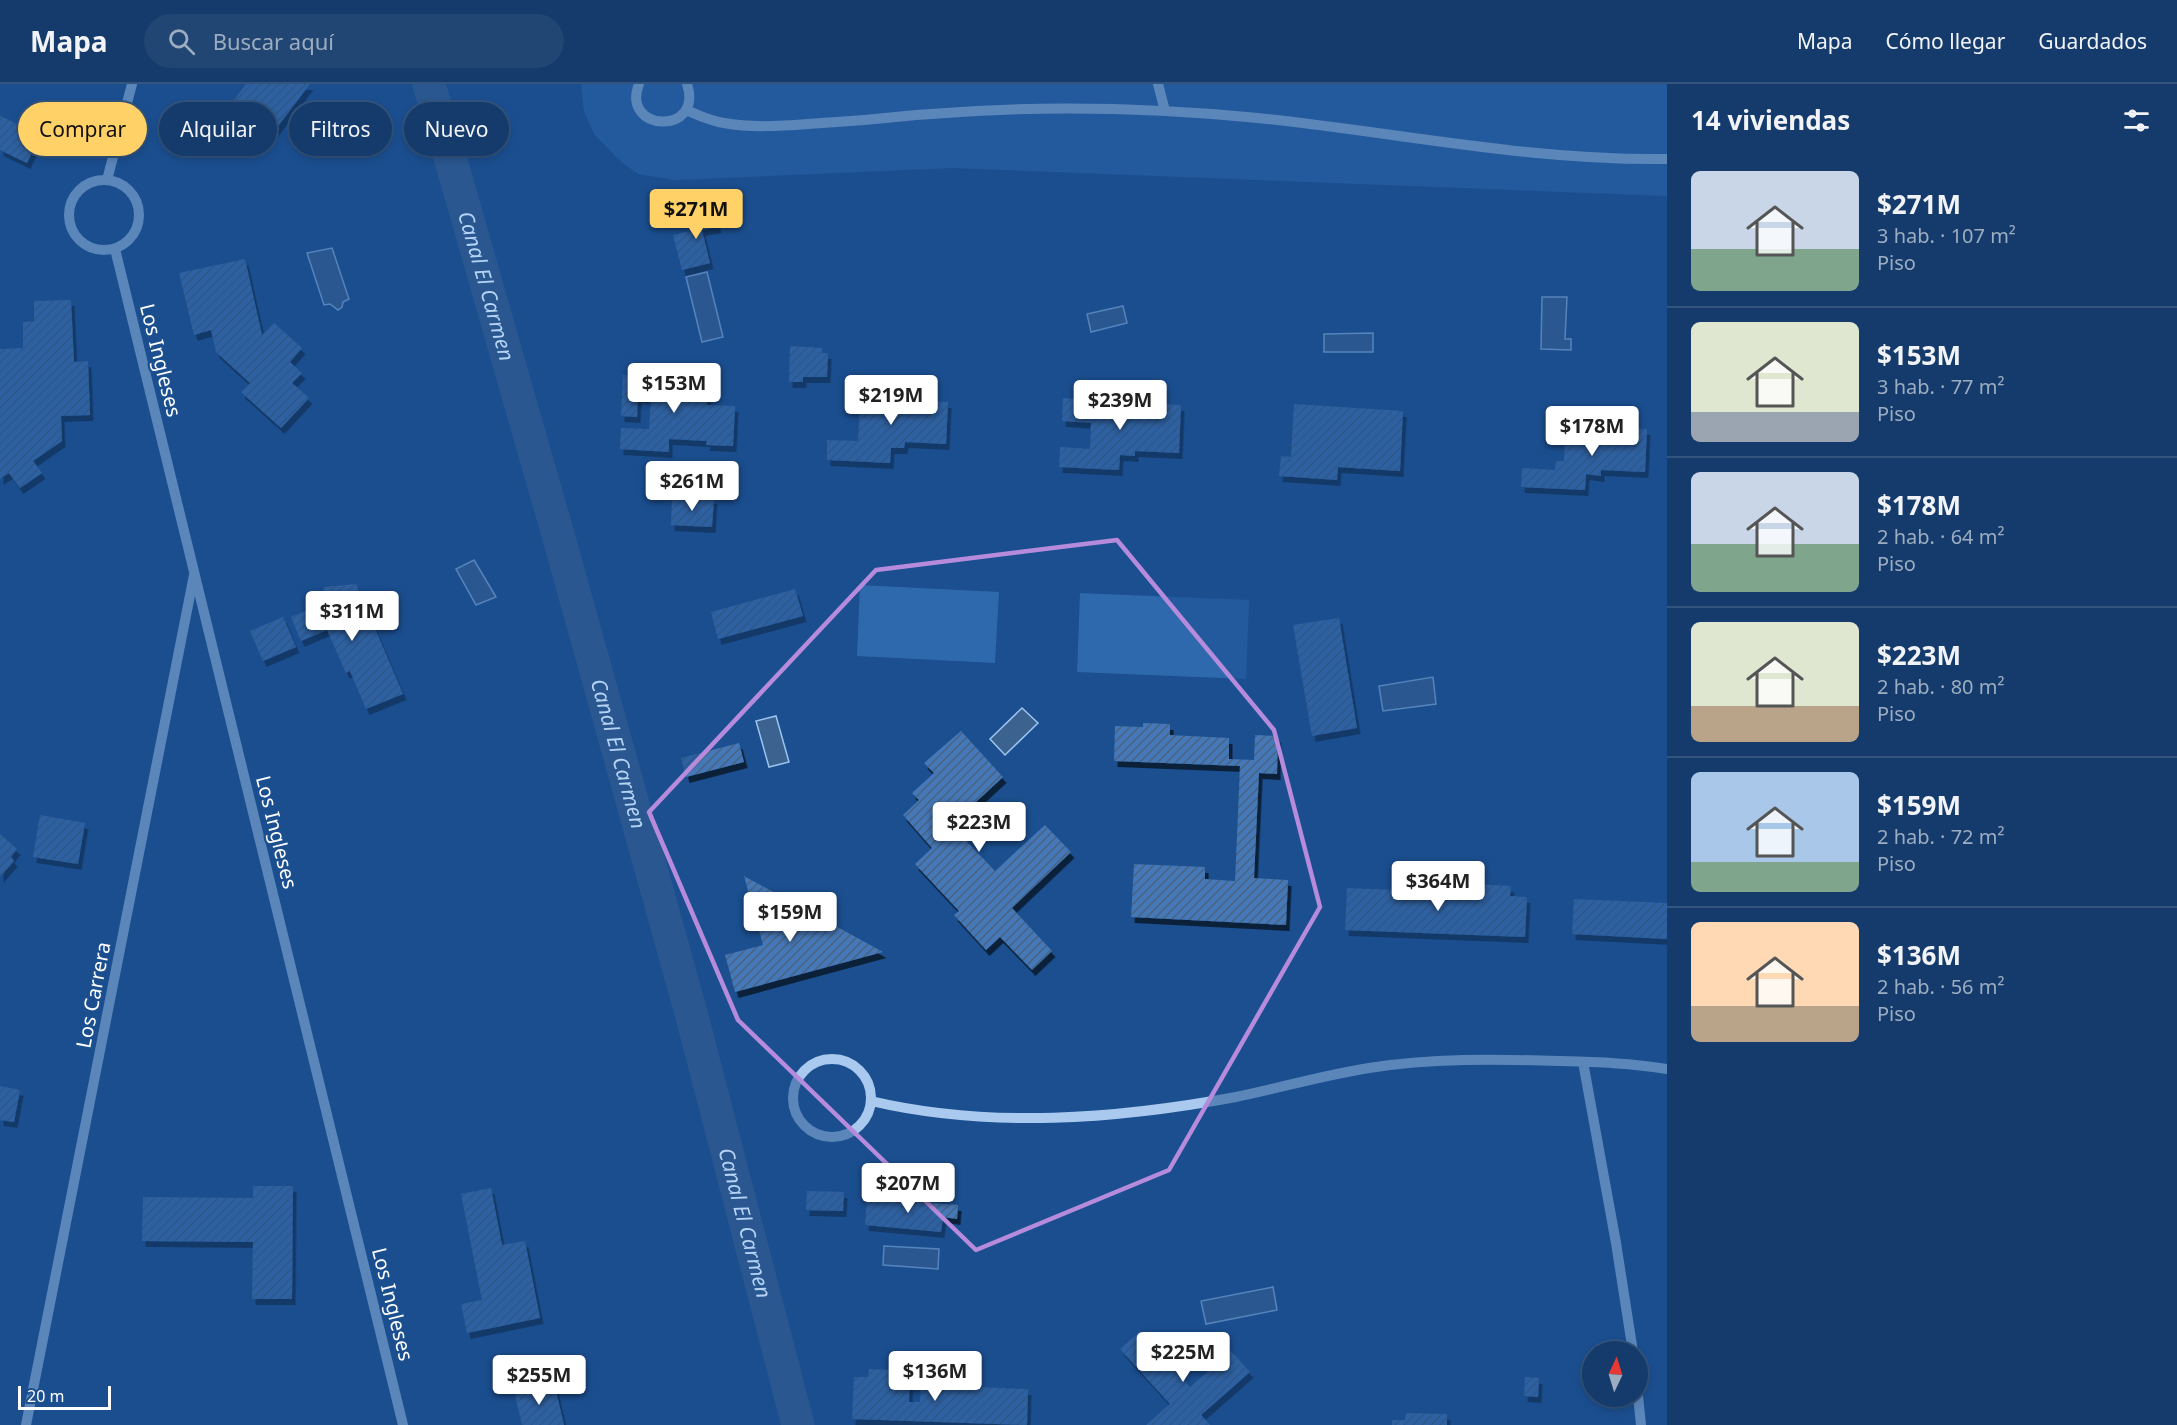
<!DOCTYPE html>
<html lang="es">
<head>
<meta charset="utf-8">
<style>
  :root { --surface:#143b6b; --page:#214673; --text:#f1f3f6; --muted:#9dadc1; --line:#33557e; --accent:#ffd166 }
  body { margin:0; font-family:"Noto Sans",sans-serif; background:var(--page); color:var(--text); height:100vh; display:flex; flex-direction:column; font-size:22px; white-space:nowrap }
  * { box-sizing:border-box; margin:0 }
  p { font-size:20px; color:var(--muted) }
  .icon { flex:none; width:33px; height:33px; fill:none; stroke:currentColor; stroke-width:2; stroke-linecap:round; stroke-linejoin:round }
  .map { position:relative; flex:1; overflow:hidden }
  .side { display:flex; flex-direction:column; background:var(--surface); width:510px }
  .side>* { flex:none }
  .hud { position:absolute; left:18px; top:18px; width:570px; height:54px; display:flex; gap:12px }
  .needle { width:39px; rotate:4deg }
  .fabs { position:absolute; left:1582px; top:1257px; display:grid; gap:12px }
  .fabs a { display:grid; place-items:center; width:66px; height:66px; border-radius:50%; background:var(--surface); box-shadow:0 3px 9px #0003,0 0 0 2px var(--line); font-size:30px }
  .scale { position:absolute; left:18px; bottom:15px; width:93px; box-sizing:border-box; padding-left:6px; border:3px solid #fff; border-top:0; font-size:16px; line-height:21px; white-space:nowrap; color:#fff; -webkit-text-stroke:4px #1b4f8f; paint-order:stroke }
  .price { position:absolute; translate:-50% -51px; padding:0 14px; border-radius:6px; background:#fff; color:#222; font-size:20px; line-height:39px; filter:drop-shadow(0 2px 3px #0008) }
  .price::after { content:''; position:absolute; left:50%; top:36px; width:18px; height:14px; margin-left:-9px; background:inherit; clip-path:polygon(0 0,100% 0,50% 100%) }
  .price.active { background:var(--accent); color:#111 }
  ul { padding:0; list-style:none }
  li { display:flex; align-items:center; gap:18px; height:150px; padding:0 24px }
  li+li { border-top:2px solid var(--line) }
  li span { display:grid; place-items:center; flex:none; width:168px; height:120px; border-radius:9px; color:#555 }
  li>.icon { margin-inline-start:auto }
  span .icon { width:72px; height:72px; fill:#fffc; stroke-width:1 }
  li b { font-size:26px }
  h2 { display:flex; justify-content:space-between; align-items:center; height:72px; padding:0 24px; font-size:26px }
  .tag { padding:0 21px; border-radius:27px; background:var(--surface); box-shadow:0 3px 9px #0003,0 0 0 2px var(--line); font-size:21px; line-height:54px }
  .tag.active { background:var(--accent); color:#111 }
  header { display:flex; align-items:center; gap:36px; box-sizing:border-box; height:84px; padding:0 30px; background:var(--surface); border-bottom:2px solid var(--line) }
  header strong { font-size:28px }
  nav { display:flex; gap:33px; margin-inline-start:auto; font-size:21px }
  .search { width:420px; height:54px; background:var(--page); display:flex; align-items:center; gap:15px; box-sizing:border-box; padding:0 21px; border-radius:33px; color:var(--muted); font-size:22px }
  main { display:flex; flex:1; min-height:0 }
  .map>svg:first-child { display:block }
  .green { fill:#2e69ad }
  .water { fill:#3c6290; stroke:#9cc4f0; stroke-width:1.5 }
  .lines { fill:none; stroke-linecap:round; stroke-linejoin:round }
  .canal { stroke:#3c6290; stroke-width:33 }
  .building { fill:url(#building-hatch); filter:url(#shadow) }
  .minor { stroke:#a9c9ee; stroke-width:10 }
  .marked { fill:none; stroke:#b68bdc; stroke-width:4.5; stroke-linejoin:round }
  .labels { text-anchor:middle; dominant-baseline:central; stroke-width:4.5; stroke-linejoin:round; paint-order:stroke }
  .street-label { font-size:20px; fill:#fff; stroke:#1b4f8f }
  .water-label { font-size:21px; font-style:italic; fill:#b5d3f5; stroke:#1b4f8f }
</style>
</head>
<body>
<header>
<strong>Mapa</strong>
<div class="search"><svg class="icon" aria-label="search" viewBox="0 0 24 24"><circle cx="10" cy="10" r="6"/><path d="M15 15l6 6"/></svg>Buscar aquí</div>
<nav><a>Mapa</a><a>Cómo llegar</a><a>Guardados</a></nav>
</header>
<main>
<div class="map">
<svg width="1667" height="1341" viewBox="0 0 1667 1341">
  <defs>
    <pattern id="building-hatch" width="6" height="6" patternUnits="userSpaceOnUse" patternTransform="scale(1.5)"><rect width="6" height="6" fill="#4478b7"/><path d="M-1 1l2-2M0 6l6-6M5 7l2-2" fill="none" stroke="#486282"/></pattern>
    <filter id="shadow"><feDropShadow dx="3.5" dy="6" stdDeviation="0" flood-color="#0009"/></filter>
  </defs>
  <rect width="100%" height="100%" fill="#1b4f8f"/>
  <path class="green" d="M581 0H1667V112L952 84 675 96 638 90 619 76 595 51 584 28Z
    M860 501 999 508 995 579 857 572Z
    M1080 509 1249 516 1246 595 1077 588Z"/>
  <path class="water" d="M332 164 349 215 343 218 342 223 338 226 330 220 324 221 307 169Z
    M707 188 723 253 702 258 686 193Z
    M1542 213H1567L1565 255H1571V266L1541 265Z
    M1123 222 1127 239 1091 248 1087 230Z
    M1373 249V268H1324V250Z
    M474 476 496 513 476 521 456 485Z
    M1433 593 1436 620 1383 627 1379 602Z
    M1022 624 1038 639 1005 671 990 655Z
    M776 632 789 678 769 683 756 637Z
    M884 1162 939 1165 938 1185 883 1181Z
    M1273 1203 1277 1226 1206 1240 1201 1217Z"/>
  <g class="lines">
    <path class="canal" id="s1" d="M429 0 557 447 690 925 798 1341"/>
  </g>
  <path class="building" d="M246 0H310L272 50 231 20Z
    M0 32 40 51 27 79 0 66Z
    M713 122 718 143 702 146 710 179 682 186 673 151 698 145 694 126Z
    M245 175 262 251 274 239 302 264 290 278 302 289 292 299 309 314 281 344 241 308 250 299 216 268 211 246 194 251 179 189Z
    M71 216 74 278 88 277 90 331 61 332 62 357 33 377 42 389 20 404 9 389 0 395V265L23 264V238L34 237V217Z
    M790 262 822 264V269H828L827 293H803V298H789Z
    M623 291 708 295 707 321 735 322 733 362 706 361 707 357 669 355V368L620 365 621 344 649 345 651 314 638 313 637 333 621 332Z
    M861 304 895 305V310L920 311V317L948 318 946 360 905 358 904 364H891L890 379 827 376V356L858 357Z
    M1063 314 1181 321 1179 369 1135 367V372L1120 371 1119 386 1059 383 1060 363 1090 365 1091 339 1062 337Z
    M1294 320 1403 327 1400 387 1338 383 1337 396 1279 392 1281 372 1291 373Z
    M1584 338 1618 340V344L1647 345 1645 388 1601 386V392L1586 390 1585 406 1521 403 1522 384 1555 386 1556 377H1564L1565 352 1584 353Z
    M672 413 714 414 712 443 671 441Z
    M356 500 403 610 366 625 350 587 346 589 327 546 301 557 291 533 320 521 324 503Z
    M795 505 803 532 718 555 711 528Z
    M283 533 296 563 263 577 250 547Z
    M1339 534 1357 644 1312 652 1293 541Z
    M1143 639 1170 640V651L1229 654V675L1254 676 1255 651 1278 652 1277 690 1259 689 1254 794 1288 796 1286 841 1131 833 1134 780 1205 783V795L1235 797 1240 682 1114 677 1115 642 1143 643Z
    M961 647 1003 693 951 741 995 787 1045 741 1071 768 1012 824 1052 867 1032 886 1000 853 986 866 954 831 959 827 915 780 932 764 903 731 919 716 912 709 934 689 924 679Z
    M739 659 744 678 686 693 681 674Z
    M40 731 85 739 78 780 33 773Z
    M0 750 17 765 11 773 14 777 0 793Z
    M744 792 883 868 735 908 725 871 763 861Z
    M1472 800 1511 802 1510 812 1527 813 1525 853 1345 846 1347 804 1471 809Z
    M1574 815 1667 819V855L1572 850Z
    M0 1002 20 1006 14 1038 0 1036Z
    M253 1102H293L292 1215H252L253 1158 142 1157 143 1113 253 1114Z
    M491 1104 502 1161 525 1157 540 1234 467 1249 461 1220 482 1216 461 1110Z
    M807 1107 844 1108 843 1127 806 1126Z
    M867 1114 958 1121 957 1135 943 1133 941 1148 865 1141Z
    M1140 1247 1190 1303 1231 1267 1250 1288 1201 1331 1210 1341H1146L1170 1320 1120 1265Z
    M869 1285 910 1287 909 1318H920L921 1301 1028 1305 1027 1341 852 1335 854 1293H868Z
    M1525 1293 1539 1294 1538 1313 1524 1312Z
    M554 1298 564 1341H522L514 1307Z
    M1406 1329 1447 1330V1341H1392V1336H1405Z"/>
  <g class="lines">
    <path class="minor" d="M639 0C620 48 704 52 687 0
      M1158 0 1165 27
      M686 26C698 31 710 37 724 39 751 44 780 42 808 40 844 38 880 35 916 31 1030 21 1145 23 1258 34 1395 48 1528 77 1667 75
      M107 96 132 0
      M69 131a35 35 0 1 1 70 0a35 35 0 1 1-70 0Z
      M115 165 403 1341
      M793 1014a39 39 0 1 1 78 0a39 39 0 1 1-78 0Z
      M1583 978 1616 1159 1633 1268
      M871 1017C990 1045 1117 1035 1236 1013 1280 1004 1324 991 1369 984 1431 974 1495 975 1559 977 1594 978 1632 979 1667 985
      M1638 1312 1641 1341
      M26 1341 194 491"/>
  </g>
  <path d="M0 0H1667V1341H0ZM1117 456 1274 646 1320 823 1169 1086 976 1166 738 936 649 728 876 486Z" fill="#1b4f8f" fill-opacity=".55" fill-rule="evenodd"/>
  <path class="marked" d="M1117 456 1274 646 1320 823 1169 1086 976 1166 738 936 649 728 876 486Z"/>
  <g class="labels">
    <g class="street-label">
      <text transform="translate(161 276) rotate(76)">Los Ingleses</text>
      <text transform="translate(277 748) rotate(76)">Los Ingleses</text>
      <text transform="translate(93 911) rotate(-79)">Los Carrera</text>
      <text transform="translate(393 1220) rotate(76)">Los Ingleses</text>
    </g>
    <g class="water-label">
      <text stroke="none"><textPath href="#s1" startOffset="210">Canal El Carmen</textPath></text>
      <text stroke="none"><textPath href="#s1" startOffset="696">Canal El Carmen</textPath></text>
      <text stroke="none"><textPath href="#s1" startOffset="1182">Canal El Carmen</textPath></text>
    </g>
  </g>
</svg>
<div class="fabs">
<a><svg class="needle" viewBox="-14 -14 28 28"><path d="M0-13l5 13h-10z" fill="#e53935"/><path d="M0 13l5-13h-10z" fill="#9dadc1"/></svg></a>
</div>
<div class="scale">20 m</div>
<b class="price active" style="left:696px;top:156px">$271M</b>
<b class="price" style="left:674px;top:330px">$153M</b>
<b class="price" style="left:891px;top:342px">$219M</b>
<b class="price" style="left:1120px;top:347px">$239M</b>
<b class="price" style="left:1592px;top:373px">$178M</b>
<b class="price" style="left:692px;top:428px">$261M</b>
<b class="price" style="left:352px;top:558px">$311M</b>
<b class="price" style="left:979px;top:769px">$223M</b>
<b class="price" style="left:1438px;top:828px">$364M</b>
<b class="price" style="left:790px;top:859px">$159M</b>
<b class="price" style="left:908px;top:1130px">$207M</b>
<b class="price" style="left:1183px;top:1299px">$225M</b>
<b class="price" style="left:935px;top:1318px">$136M</b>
<b class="price" style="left:539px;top:1322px">$255M</b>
<div class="hud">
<a class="tag active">Comprar</a>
<a class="tag">Alquilar</a>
<a class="tag">Filtros</a>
<a class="tag">Nuevo</a>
</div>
</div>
<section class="side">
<h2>14 viviendas<svg class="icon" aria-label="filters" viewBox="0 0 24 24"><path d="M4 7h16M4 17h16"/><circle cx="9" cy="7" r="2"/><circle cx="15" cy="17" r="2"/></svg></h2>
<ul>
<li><span style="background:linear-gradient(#c9d6e8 65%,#7fa58c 0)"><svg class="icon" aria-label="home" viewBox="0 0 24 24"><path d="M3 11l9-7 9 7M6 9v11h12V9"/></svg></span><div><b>$271M</b><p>3 hab. · 107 m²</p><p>Piso</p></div></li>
<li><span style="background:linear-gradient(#dfe7d0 75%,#9aa5b1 0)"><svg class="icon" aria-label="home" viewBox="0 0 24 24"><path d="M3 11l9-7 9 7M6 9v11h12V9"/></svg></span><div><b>$153M</b><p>3 hab. · 77 m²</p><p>Piso</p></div></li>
<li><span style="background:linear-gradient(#c9d6e8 60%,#7fa58c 0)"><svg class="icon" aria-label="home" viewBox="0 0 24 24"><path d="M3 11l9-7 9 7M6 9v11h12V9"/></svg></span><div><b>$178M</b><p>2 hab. · 64 m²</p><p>Piso</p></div></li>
<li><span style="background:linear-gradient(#dfe7d0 70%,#b9a48a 0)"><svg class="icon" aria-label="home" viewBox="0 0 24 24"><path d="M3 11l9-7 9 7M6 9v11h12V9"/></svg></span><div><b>$223M</b><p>2 hab. · 80 m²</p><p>Piso</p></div></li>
<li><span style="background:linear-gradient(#a9c7e8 75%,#7fa58c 0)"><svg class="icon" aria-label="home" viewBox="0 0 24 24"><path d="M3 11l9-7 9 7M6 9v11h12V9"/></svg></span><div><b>$159M</b><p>2 hab. · 72 m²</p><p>Piso</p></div></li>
<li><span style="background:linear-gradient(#ffd9b3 70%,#b9a48a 0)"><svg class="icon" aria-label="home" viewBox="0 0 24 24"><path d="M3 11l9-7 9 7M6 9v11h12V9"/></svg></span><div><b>$136M</b><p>2 hab. · 56 m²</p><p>Piso</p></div></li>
</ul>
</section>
</main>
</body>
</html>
